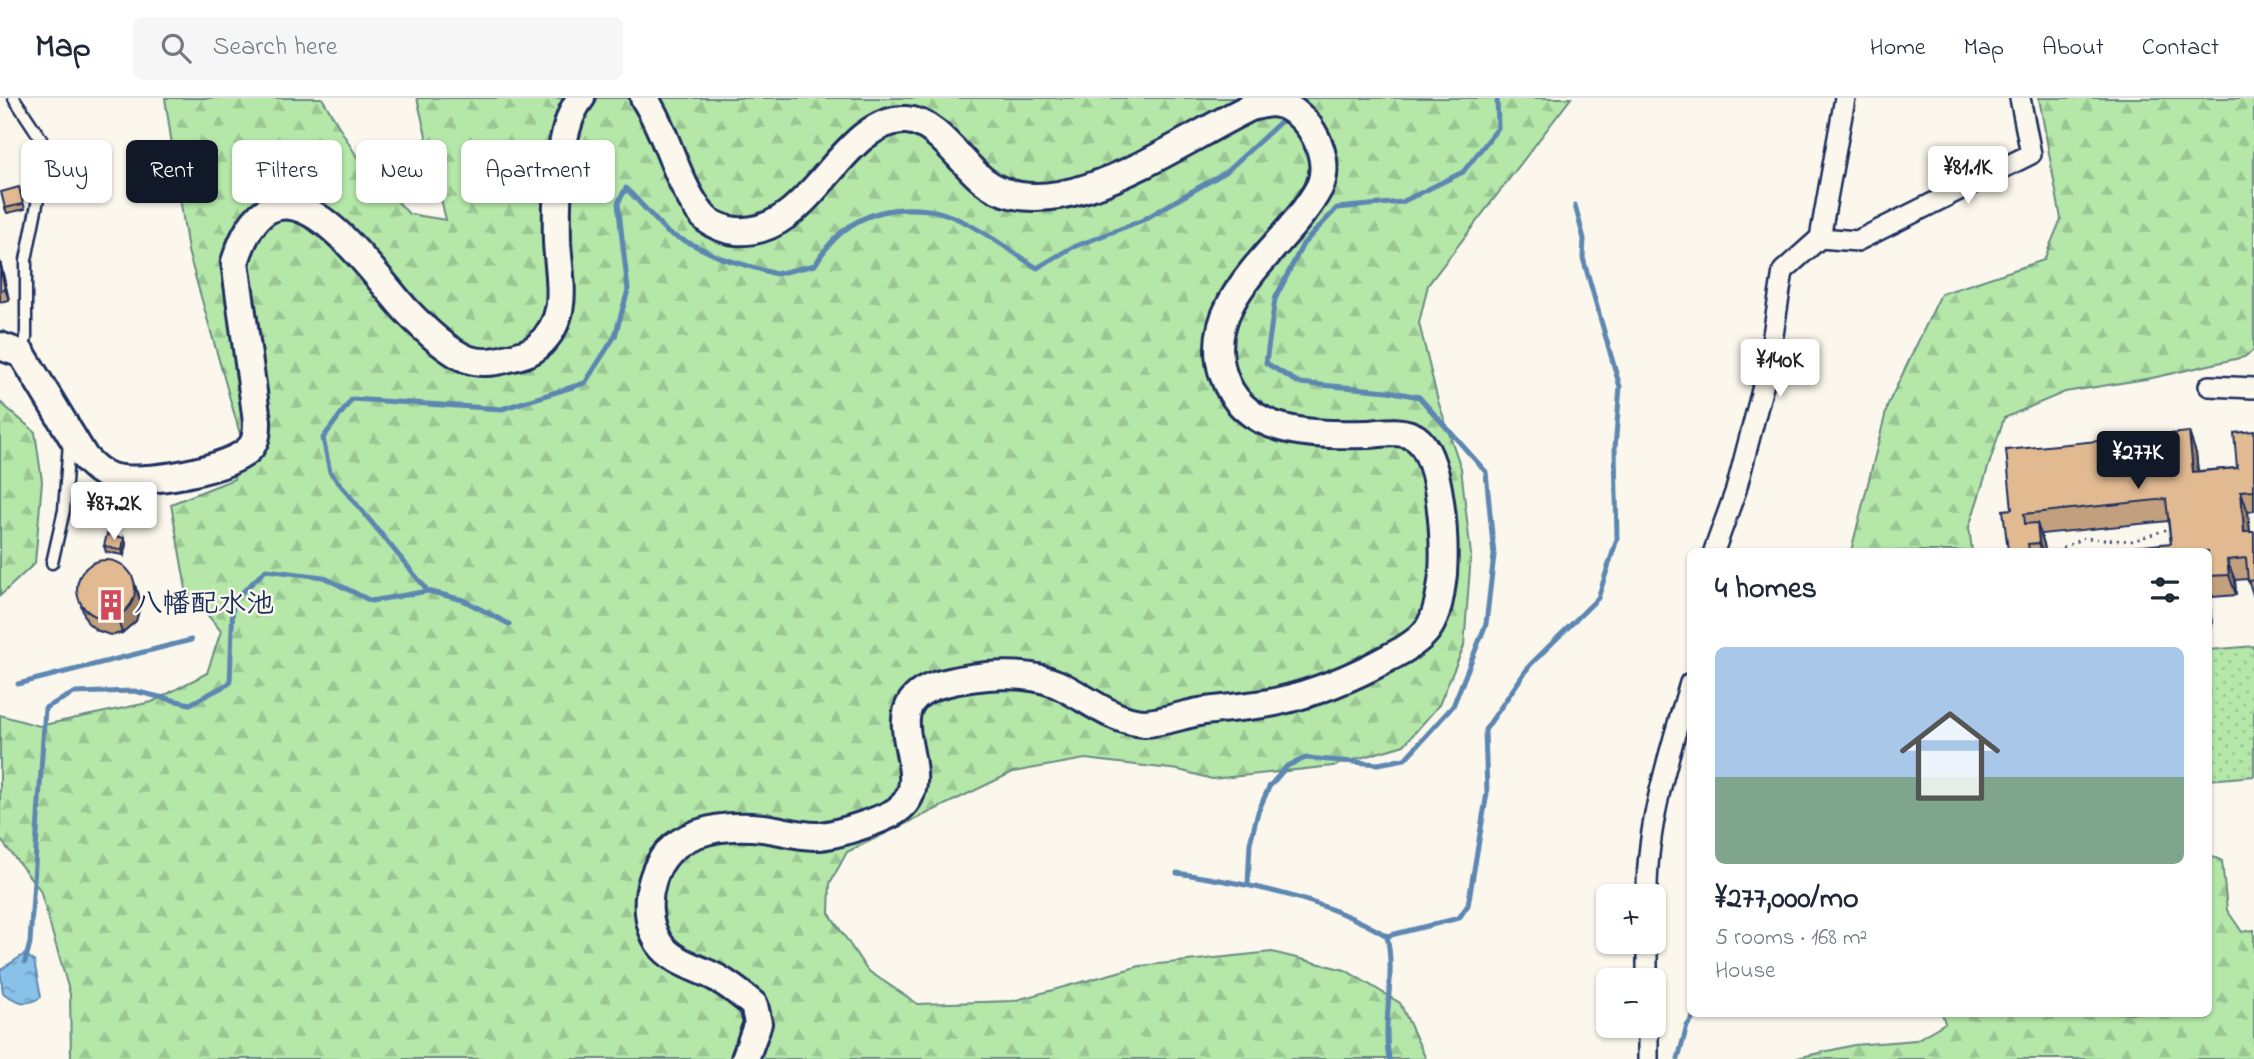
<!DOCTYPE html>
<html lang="en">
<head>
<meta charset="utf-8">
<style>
  :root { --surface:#fff; --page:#f6f6f7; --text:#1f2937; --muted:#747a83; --line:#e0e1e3; --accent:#111827 }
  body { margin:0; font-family:"Indie Flower","Klee One",sans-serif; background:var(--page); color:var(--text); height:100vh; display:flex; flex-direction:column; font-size:26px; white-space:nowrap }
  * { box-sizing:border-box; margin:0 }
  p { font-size:23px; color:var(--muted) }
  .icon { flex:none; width:38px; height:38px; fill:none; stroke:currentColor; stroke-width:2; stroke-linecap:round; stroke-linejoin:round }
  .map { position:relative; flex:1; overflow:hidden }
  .sheet { position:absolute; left:1687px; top:450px; width:525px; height:469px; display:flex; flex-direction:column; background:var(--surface); border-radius:10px; box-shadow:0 2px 5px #0004 }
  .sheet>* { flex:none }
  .top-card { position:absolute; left:21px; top:42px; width:665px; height:63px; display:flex; gap:14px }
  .fabs { position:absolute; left:1596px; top:786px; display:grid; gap:14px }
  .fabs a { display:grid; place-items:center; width:70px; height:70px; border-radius:10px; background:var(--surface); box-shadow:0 2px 5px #0004; font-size:35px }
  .price { position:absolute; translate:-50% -60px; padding:0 16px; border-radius:7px; background:#fff; color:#222; font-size:23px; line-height:46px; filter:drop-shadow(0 2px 4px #0008) }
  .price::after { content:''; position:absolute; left:50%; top:42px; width:21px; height:16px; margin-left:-10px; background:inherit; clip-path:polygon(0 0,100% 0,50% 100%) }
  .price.selected { background:var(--accent); color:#fff }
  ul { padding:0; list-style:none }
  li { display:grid; align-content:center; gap:14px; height:371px; padding:0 28px }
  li+li { border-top:2px solid var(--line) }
  li span { display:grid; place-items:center; height:217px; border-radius:10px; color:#555 }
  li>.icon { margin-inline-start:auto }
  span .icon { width:126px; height:126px; fill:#fffc; stroke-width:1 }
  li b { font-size:30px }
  h2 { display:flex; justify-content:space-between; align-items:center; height:84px; padding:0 28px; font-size:30px }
  .chip { padding:0 24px; border-radius:10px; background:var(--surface); box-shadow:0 2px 5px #0004; font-size:24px; line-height:63px }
  .chip.selected { background:var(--accent); color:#fff }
  header { display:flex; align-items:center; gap:42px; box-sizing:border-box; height:98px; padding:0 35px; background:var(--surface); border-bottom:2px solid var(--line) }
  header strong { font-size:33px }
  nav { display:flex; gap:38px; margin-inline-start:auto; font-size:24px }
  .search { width:490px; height:63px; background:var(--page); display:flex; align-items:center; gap:18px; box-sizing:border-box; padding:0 24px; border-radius:10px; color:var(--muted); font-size:26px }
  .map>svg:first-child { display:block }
  .green { fill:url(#green-dots); stroke:#688b83; stroke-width:2 }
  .forest { fill:url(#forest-firs); stroke:#688b83; stroke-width:2 }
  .water { fill:url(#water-ripples); stroke:#5d87b1; stroke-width:2 }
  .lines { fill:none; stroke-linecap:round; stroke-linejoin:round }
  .stream { stroke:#5d87b1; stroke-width:5 }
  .lane-casing { stroke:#1b2f5e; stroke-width:15 }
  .street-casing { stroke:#1b2f5e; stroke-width:24 }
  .secondary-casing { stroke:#1b2f5e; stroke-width:32 }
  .path { stroke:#1b2f5e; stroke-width:2.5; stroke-dasharray:2 5; stroke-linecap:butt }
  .lane { stroke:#fbf7ec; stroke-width:10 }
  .street { stroke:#fbf7ec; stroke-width:19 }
  .secondary { stroke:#fbf7ec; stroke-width:26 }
  .wall { fill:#c2a07e; stroke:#1b2f5e; stroke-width:2 }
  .shaded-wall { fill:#9e8266; stroke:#1b2f5e; stroke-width:2 }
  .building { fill:#e1ba92; stroke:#1b2f5e; stroke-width:2 }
  .labels { text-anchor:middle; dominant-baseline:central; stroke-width:5; stroke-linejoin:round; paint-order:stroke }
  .poi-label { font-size:28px; font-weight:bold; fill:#1b2f5e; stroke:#fbf7ec; text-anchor:start }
</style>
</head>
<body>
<header>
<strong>Map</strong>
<div class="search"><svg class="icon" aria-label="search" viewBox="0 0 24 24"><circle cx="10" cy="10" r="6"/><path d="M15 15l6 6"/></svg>Search here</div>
<nav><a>Home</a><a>Map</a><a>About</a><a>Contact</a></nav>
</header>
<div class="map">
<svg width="2254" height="961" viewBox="0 0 2254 961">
  <defs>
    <pattern id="green-dots" width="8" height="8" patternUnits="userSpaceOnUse" patternTransform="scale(1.75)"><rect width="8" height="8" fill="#b4e7a8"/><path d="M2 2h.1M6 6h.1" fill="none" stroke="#9ac693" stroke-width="1.8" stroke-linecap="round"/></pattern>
    <pattern id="forest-firs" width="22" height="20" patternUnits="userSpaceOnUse" patternTransform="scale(1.75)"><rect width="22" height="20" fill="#b4e7a8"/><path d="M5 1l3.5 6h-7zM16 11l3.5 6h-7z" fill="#9ac693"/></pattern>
    <pattern id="water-ripples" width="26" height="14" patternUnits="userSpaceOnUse" patternTransform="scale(1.75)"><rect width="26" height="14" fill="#89c2e8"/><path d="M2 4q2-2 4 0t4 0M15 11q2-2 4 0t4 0" fill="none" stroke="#6f9ebf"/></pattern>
  </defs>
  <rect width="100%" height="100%" fill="#fbf7ec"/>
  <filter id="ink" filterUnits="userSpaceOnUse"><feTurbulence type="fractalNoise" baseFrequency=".0143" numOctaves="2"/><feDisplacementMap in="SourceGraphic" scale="14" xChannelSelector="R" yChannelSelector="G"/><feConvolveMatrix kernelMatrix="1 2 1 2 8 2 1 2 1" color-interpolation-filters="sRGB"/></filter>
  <g filter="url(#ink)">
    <path class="green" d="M2254 548V678L2209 682V552Z"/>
    <path class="forest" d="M165 0H322L357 59 409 116 446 122 417 0H1571L1428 187 1419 225 1438 303 1461 370 1471 457 1464 548 1439 607 1404 647 1333 668 1212 681 1179 672 1085 661 1013 674 847 754 830 785 829 815 867 872 918 906 1013 903 1140 868 1272 854 1345 872 1400 905 1426 961H71L70 896 40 792 0 741V617L39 628 152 604 207 575 221 533 186 491 171 406 234 381 242 343 188 153Z
      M2039 0H2254V252L2244 259 2152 280 2065 294 2004 320 1969 429 1972 453H1851L1888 306 1941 196 2044 162 2061 121Z
      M0 304 35 334 42 383 35 465 0 498Z
      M2209 757 2222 763 2227 812 2242 834 2254 832V961H1793L1854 947 1916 942 1945 925 1942 915H2208Z"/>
    <path class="water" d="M25 856 34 863 41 899C26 909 18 904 3 895L0 872Z"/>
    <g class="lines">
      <path class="stream" d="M428 493 330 374 323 340 352 301 502 311 585 285 615 238 628 192 618 105 626 90 668 135 721 160 776 176 815 167C840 124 878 106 928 112 961 115 1009 152 1037 170L1071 150 1143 122 1227 73 1288 17
        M18 586 191 542
        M1177 775C1250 786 1323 800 1387 838 1396 879 1382 920 1389 961
        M1248 786 1250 745 1258 714 1269 689 1287 668 1306 660 1378 666 1405 661 1453 608 1486 526 1494 457 1486 374 1419 299 1388 293 1299 285 1266 265 1275 201 1303 146 1337 110 1402 104 1463 74 1498 30 1497 0
        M1387 838 1459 820 1468 807 1487 695 1485 632 1530 567 1598 500 1617 441 1615 350 1620 289 1583 160 1584 141 1575 107
        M25 864 30 845 45 610 74 595 134 593 190 606 230 585 233 503 266 472 323 479 371 503 428 493 463 502 509 526
        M1678 961 1687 928 1696 915"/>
      <defs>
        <path id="lane" d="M14 0 41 41 45 66 26 162V240L22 256
          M52 465 64 412 69 344"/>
        <path id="street" d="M1820 140 1857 143 2031 56 2020 0
          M2209 288 2254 290
          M1714 453 1736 392 1768 269 1783 173 1820 140 1845 0
          M1647 798C1646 726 1670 653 1690 585
          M1647 844V882
          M1648 928V961"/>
        <path id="secondary" d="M644 0C668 36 675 83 703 118 710 126 725 132 736 133 812 139 840 20 906 22 937 23 961 66 984 83 1055 137 1183 40 1251 9 1259 7 1270 4 1278 6 1309 13 1334 61 1319 90 1287 150 1199 199 1223 276 1243 339 1316 337 1369 336 1384 335 1403 331 1416 340 1442 358 1445 446 1443 476 1441 493 1438 517 1428 531 1420 542 1402 553 1390 559 1354 579 1315 595 1275 604 1250 609 1224 610 1199 614 1181 617 1162 625 1144 625 1113 624 1084 598 1057 586 1026 572 977 577 945 585 863 604 942 675 900 710 888 721 836 737 819 738 802 739 781 732 763 730 719 725 667 734 653 781 646 802 647 826 659 845 672 864 696 869 715 879 730 887 742 897 754 907L758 925 745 961
          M0 248 22 256 85 360C93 368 100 375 111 379 139 388 233 372 251 349 257 341 257 332 257 323L235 164C276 34 362 162 405 211 421 228 445 252 467 261 480 266 496 264 509 260 518 258 531 255 538 248 571 218 559 183 557 144 556 107 557 29 581 0"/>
      </defs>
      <use href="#lane" class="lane-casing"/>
      <use href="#street" class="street-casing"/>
      <use href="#secondary" class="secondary-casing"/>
      <path class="path" d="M2057 453 2083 440 2133 443 2171 430"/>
      <use href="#lane" class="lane"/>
      <use href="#street" class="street"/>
      <use href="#secondary" class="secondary"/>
    </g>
    <path class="wall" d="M21 95 25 111 7 115 5 110Z
      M0 163 9 202 0 204Z
      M2254 333V413L2248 414 2250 434H2254V500L2248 481 2235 482 2236 497 2213 499 2208 488V453L2171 445 2168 423 2041 436 2044 446 2045 453H2008L2012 411 2196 355 2198 373 2237 370Z
      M126 445 124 457 106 454 104 448Z
      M2208 489 2212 528 2208 529Z
      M138 494 141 505 136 523 122 535 110 537 96 532 87 524 81 508Z"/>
    <path class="shaded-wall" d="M0 163 9 202 5 191 0 168Z
      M2189 334 2196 355 2200 395 2193 374Z
      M2241 393 2248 414 2252 455 2244 434Z
      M2037 425 2044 446 2045 453H2042L2039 445Z
      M124 440 126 445 124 457 122 452Z
      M2227 462 2235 482 2236 497 2229 477Z
      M132 478 141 505 136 523 122 535 117 519Z
      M2208 489 2212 528 2208 518Z"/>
    <path class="building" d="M19 89 23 106 5 110 1 94Z
      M0 168 5 191 0 193Z
      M2254 333V392L2241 393 2244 434H2254V482L2248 483 2246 460 2227 462 2229 477 2208 478V453H2093L2171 445 2166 401 2024 416 2025 426 2037 425 2039 445 2028 446 2029 453H2008L2003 412 2012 411 2006 352 2189 334 2193 374 2237 370 2234 335Z
      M107 436 124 440 122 452 104 448Z
      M77 491a29 29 0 1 1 58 0a29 29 0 1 1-58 0Z"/>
  </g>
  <defs>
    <symbol id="building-bare" viewBox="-9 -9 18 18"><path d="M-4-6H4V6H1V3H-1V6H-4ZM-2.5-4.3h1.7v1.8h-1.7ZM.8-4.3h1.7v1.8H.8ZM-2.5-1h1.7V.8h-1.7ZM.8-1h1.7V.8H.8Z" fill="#d1495b" stroke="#fbf7ec" stroke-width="2.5" paint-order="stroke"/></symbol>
  </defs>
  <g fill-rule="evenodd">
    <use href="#building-bare" x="89" y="485" width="44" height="44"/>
  </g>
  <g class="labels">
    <g class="poi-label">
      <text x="134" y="507">八幡配水池</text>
    </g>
  </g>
</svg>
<div class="fabs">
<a>+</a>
<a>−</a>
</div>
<b class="price" style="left:1968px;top:108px">¥81.1K</b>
<b class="price" style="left:1780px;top:301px">¥140K</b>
<b class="price selected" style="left:2138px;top:393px">¥277K</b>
<b class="price" style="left:114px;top:444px">¥87.2K</b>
<div class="top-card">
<a class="chip">Buy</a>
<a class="chip selected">Rent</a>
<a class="chip">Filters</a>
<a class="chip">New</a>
<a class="chip">Apartment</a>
</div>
<section class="sheet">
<h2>4 homes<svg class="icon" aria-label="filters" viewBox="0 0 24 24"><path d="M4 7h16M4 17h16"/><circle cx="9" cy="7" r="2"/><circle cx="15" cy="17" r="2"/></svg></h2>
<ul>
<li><span style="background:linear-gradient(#a9c7e8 60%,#7fa58c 0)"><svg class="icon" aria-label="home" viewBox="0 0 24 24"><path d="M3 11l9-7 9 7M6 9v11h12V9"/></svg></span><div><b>¥277,000/mo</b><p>5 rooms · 168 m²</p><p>House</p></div></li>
</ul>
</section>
</div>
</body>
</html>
